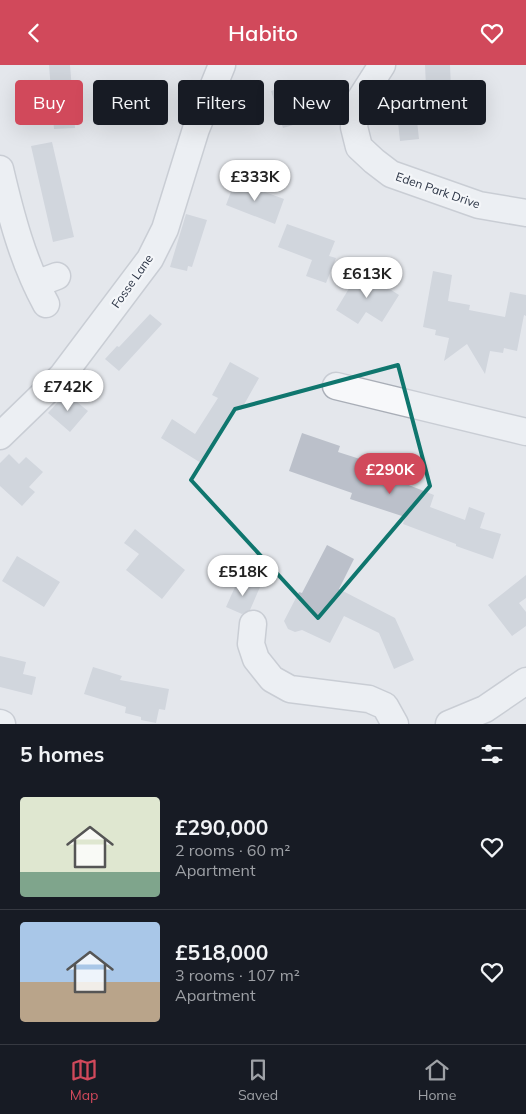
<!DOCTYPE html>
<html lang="en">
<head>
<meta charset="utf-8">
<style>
  :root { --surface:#171b24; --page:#242831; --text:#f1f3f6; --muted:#9ea1a6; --line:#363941; --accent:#d1495b }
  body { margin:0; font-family:Mulish,sans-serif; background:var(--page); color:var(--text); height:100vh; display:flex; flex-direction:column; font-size:19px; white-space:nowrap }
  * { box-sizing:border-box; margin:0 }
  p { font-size:16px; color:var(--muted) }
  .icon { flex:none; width:28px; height:28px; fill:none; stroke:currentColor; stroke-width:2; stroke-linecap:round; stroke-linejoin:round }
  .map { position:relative; height:659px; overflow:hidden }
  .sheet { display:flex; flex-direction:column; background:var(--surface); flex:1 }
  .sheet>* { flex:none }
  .hud { position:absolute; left:15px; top:15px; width:496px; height:45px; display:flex; gap:10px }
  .price { position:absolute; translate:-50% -42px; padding:0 11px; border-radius:18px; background:#fff; color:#222; font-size:16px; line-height:32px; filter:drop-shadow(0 1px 2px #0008) }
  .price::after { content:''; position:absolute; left:50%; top:30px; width:15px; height:11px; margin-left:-8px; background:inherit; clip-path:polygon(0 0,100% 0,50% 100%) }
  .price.active { background:var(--accent); color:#fff }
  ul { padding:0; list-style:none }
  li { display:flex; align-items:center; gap:15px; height:125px; padding:0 20px }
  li+li { border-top:1px solid var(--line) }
  li span { display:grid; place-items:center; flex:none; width:140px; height:100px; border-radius:5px; color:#555 }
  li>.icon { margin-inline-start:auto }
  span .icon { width:60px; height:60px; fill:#fffc; stroke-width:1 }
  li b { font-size:21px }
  h2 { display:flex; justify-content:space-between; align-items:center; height:60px; padding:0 20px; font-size:21px }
  .chip { padding:0 18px; border-radius:5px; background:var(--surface); box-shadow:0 5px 20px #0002; font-size:18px; line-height:45px }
  .chip.active { background:var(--accent); color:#fff }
  header { display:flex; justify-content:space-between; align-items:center; height:65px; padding:0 20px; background:var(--accent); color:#fff; font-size:22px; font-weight:600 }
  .tab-bar { display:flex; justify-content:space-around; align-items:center; height:70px; border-top:1px solid var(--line); background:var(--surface); font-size:14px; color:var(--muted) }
  .tab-bar a { display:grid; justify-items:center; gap:2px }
  .tab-bar .active { color:var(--accent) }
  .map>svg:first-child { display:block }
  .building { fill:#bbc0ca }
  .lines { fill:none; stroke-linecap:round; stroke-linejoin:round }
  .minor-casing { stroke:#a9aeb7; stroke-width:29 }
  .minor { stroke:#f7f8fa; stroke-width:26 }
  .marked { fill:none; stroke:#0f766e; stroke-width:4; stroke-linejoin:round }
  .labels { text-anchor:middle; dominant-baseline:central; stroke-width:4.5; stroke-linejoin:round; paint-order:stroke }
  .street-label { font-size:12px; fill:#2b3445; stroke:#f4f6f9 }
</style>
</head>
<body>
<header><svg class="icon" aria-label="back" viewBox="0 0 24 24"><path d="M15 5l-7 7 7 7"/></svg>Habito<svg class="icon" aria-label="heart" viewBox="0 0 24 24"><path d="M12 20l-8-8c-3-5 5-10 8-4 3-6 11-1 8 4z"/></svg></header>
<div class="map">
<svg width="526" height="659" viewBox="0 0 526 659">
  <rect width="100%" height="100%" fill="#e4e7ec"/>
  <path class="building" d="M49 0H70L75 63 54 64Z
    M425 0H450L451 24 438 25 440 48 428 49V54L417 56 419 74 400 76 396 39 406 38 405 25 426 22Z
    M304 15 316 53 283 63 271 26Z
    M52 77 74 172 53 177 31 81Z
    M235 116 284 134 275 159 226 140Z
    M186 149 207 155 192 202 188 201 187 206 170 202Z
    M287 159 335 176 329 191 336 193 326 218 306 211 312 195 278 182Z
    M360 205 399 230 382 257 366 247 358 259 336 245Z
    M433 206 452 210 448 236 470 240 469 245 505 252 510 227 526 230V251L524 250 517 286 504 283 503 288 490 286 485 309 467 279 444 296 449 273 435 270 436 265 423 262Z
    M150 249 162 259 119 306 105 294 117 281 119 282Z
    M230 297 259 313 241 345 236 342 201 398 161 373 172 354 195 369 218 333 212 330Z
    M66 328 88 346 70 367 48 348Z
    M302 368 340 381 338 387 404 408 401 417 434 430 430 442 465 455 469 442 485 448 480 463 501 469 493 494 456 481V479L403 459 405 452 350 434 352 428 289 406Z
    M9 389 19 399 26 392 43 407 29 422 35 427 22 441 0 421V398Z
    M135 464 185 505 162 534 126 505 139 489 124 478Z
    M327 480 354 494 339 524 395 553 414 595 394 604 379 568 344 551 330 578 302 565 295 567 288 564 284 556 299 527 302 528Z
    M17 491 60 517 44 542 2 516Z
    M526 510V533L519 538 526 547V561L512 571 488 540Z
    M239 513 260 522 250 545 242 549 226 542Z
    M0 591 26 597 23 609 36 612 32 630 0 622Z
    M93 602 122 611 120 615 169 624 165 645 159 644 156 658 141 655V652L125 648 126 642 84 629Z"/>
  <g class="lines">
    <defs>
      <path id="minor" d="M382 0 357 39 354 62 359 82 374 96 391 109 479 140 526 148
        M0 104C11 151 23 197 46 239
        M36 219 57 211
        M336 321 526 367
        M0 371 62 311 150 194 165 164 196 64 222 0
        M253 559 251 579 256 594 272 614 290 624 369 634 385 641 395 659
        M0 658 2 659
        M449 659 485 644 526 616"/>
    </defs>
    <use href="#minor" class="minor-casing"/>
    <use href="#minor" class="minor"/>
  </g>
  <path d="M0 0H526V659H0ZM398 300 430 421 318 553 191 415 235 344Z" fill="#e4e7ec" fill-opacity=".55" fill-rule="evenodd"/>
  <path class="marked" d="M398 300 430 421 318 553 191 415 235 344Z"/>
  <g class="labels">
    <g class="street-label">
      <text transform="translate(438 125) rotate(19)">Eden Park Drive</text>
      <text transform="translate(132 216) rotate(-55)">Fosse Lane</text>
    </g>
  </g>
</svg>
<b class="price" style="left:255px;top:137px">£333K</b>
<b class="price" style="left:367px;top:234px">£613K</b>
<b class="price" style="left:68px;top:347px">£742K</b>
<b class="price active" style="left:390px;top:430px">£290K</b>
<b class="price" style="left:243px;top:532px">£518K</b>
<div class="hud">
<a class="chip active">Buy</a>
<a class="chip">Rent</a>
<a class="chip">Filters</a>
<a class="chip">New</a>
<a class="chip">Apartment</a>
</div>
</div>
<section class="sheet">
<h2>5 homes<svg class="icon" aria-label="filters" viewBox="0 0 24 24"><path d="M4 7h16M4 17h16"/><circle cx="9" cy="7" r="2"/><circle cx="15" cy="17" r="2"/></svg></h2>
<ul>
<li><span style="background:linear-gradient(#dfe7d0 75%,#7fa58c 0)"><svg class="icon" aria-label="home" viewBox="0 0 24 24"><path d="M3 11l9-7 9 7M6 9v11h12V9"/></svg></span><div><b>£290,000</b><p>2 rooms · 60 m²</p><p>Apartment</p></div><svg class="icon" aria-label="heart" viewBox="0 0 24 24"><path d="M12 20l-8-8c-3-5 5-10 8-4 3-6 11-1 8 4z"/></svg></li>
<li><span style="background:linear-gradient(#a9c7e8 60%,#b9a48a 0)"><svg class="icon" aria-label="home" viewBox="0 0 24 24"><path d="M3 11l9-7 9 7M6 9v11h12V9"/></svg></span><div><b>£518,000</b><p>3 rooms · 107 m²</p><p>Apartment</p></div><svg class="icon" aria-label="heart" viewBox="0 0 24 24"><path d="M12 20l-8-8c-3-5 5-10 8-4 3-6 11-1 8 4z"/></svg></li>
</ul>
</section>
<nav class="tab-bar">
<a class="active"><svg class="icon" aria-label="map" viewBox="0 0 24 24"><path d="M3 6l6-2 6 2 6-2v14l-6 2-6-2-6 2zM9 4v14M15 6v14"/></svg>Map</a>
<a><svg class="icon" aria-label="saved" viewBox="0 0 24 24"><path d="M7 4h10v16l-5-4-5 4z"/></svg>Saved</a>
<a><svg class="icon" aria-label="home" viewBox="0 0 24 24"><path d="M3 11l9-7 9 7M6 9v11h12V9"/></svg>Home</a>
</nav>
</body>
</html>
